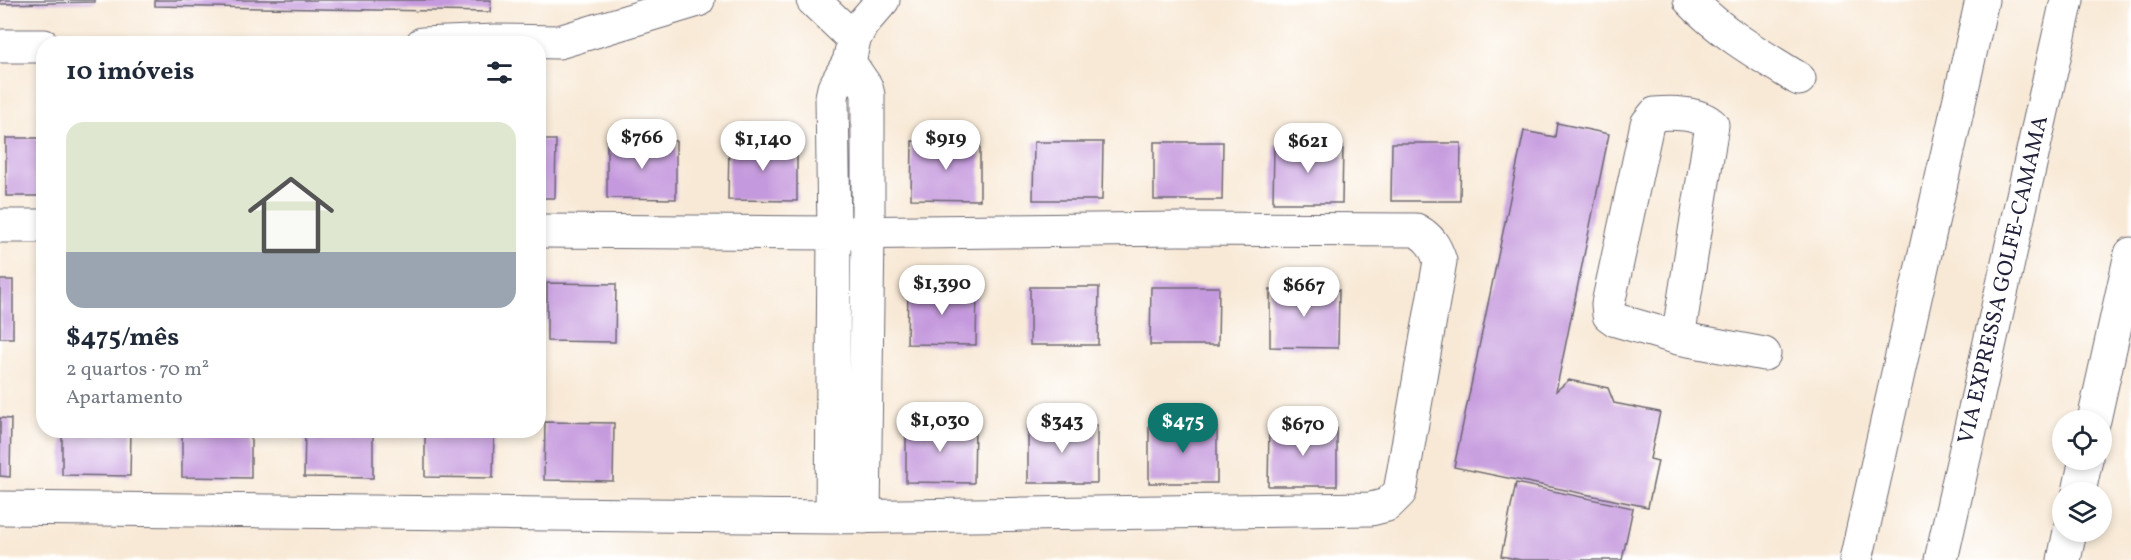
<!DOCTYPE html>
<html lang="pt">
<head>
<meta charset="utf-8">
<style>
  :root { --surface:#fff; --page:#f6f6f7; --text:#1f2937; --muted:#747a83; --accent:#0f766e }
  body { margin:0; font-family:Vollkorn,serif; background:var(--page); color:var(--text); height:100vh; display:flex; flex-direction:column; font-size:22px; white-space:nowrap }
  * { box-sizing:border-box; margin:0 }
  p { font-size:20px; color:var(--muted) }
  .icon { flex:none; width:33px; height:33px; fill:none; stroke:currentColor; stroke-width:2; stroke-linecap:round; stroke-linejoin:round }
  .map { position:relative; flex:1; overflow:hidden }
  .side { position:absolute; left:36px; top:36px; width:510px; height:402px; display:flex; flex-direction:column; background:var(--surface); border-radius:24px; box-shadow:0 3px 9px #0003 }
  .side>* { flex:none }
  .fabs { position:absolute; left:2052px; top:410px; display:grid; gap:12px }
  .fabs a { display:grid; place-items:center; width:60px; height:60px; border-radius:50%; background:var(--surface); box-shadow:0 3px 9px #0003; font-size:30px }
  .price { position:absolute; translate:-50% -51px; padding:0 14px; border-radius:21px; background:#fff; color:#222; font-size:20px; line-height:39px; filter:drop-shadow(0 2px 3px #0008) }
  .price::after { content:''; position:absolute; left:50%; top:36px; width:18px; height:14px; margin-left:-9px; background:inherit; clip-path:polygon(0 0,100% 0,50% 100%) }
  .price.selected { background:var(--accent); color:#fff }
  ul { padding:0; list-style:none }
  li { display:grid; align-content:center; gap:12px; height:318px; padding:0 30px }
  li span { display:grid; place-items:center; height:186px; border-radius:18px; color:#555 }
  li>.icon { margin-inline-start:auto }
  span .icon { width:108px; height:108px; fill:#fffc; stroke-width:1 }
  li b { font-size:26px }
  h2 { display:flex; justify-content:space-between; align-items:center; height:72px; padding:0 30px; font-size:26px }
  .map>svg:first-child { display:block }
  .building { fill:#c599dd }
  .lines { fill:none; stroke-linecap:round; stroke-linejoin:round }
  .minor-casing { stroke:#6d6871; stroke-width:35 }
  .highway-casing { stroke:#6d6871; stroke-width:35 }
  .minor { stroke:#fff; stroke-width:33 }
  .highway { stroke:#fff; stroke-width:33 }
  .labels { text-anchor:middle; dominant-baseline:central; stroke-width:4.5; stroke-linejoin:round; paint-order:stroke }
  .street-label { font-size:22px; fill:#22223b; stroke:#fff }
</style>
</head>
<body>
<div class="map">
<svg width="2131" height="560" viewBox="0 0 2131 560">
  <rect width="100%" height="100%" fill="#fff"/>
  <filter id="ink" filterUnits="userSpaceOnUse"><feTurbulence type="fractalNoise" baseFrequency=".0167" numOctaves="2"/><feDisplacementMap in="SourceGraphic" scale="12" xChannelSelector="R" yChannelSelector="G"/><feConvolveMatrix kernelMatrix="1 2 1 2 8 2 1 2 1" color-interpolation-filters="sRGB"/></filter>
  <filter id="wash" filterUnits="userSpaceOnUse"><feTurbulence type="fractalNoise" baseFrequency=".008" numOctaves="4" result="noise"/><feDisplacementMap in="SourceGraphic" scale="24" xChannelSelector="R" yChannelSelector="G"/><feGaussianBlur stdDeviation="1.35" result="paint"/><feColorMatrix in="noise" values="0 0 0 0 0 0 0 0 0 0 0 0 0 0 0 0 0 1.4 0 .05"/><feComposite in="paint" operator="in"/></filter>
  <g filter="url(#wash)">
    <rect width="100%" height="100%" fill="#f8e9d6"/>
    <g id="blocks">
      <path class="building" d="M0 0H95V2L0 4Z
        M155 0H491L490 12 155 6Z
        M1557 123 1609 134 1556 391 1569 380 1608 388 1614 403 1660 412 1650 459 1658 461 1648 507 1454 467 1524 131 1555 137Z
        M6 138H44V196H6Z
        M538 140H556L555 198H538Z
        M607 140 676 141V199L607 198Z
        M912 141 980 142V200L911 199Z
        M729 142 797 143V201L728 200Z
        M1034 142H1103L1102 200H1033Z
        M1154 142H1223L1222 200H1154Z
        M1392 143H1461L1460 201H1391Z
        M1274 145H1343L1342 203H1273Z
        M0 280H13V338H0Z
        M547 283 616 284 615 342 547 341Z
        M908 286 977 287 976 345 907 344Z
        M1030 287H1099L1098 345H1030Z
        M1151 287H1219L1218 345H1150Z
        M1270 289 1339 290 1338 348 1270 347Z
        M0 418 11 419 10 477 0 476Z
        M545 422 614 423 613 481 544 480Z
        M906 424 975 425 974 483 906 482Z
        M1028 425H1097V483H1028Z
        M1149 425H1217V483H1149Z
        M1269 428H1337V486H1268Z
        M62 430H131L130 476 62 475Z
        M182 430H251V478L182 477Z
        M305 430H373V478L304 477Z
        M425 430H494L493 478 425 477Z
        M1516 483 1633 508 1622 560H1521L1501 556Z"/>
    </g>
  </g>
  <g filter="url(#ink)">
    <use href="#blocks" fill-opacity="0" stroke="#6d6871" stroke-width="1.5"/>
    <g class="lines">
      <defs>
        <path id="minor" d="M813 0 854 39
          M1690 0C1720 32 1762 56 1799 79
          M422 44 495 41 559 42 698 0
          M0 46H44
          M849 62 866 87 868 95V232L864 517
          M0 226H44
          M1678 338 1712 125C1700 113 1672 112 1655 114L1647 124 1608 304 1609 315 1616 320 1678 338 1764 354
          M0 508 832 517 1371 509 1387 505 1400 492 1440 261C1435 246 1430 238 1416 230L1179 229 834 233 538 231
          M832 517 834 233 832 97 834 88 849 62 854 39 862 24 883 0
          M1856 560 1982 0"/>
        <path id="highway" d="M2094 420 2131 254
          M2079 492 2086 459
          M1941 560 2067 0
          M2064 560 2070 531"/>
      </defs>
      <use href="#minor" class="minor-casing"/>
      <use href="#highway" class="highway-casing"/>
      <use href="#minor" class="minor"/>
      <use href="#highway" class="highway"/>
    </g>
  </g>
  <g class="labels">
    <g class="street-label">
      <text transform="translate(2004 280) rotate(-77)">VIA EXPRESSA GOLFE-CAMAMA</text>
    </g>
  </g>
</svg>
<div class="fabs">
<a><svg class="icon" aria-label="locate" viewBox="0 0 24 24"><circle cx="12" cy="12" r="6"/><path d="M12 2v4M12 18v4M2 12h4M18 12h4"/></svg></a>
<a><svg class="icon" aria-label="layers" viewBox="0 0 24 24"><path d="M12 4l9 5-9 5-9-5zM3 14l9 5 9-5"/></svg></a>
</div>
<b class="price" style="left:642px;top:170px">$766</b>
<b class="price" style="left:946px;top:171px">$919</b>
<b class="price" style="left:763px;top:172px">$1,140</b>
<b class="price" style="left:1308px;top:174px">$621</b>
<b class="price" style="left:942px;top:316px">$1,390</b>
<b class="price" style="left:1304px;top:318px">$667</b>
<b class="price" style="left:940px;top:453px">$1,030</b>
<b class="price" style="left:1062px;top:454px">$343</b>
<b class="price selected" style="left:1183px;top:454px">$475</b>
<b class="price" style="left:1303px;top:457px">$670</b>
<section class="side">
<h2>10 imóveis<svg class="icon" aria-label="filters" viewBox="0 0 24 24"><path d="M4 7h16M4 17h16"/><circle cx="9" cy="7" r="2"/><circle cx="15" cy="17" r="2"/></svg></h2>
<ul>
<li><span style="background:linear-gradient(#dfe7d0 70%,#9aa5b1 0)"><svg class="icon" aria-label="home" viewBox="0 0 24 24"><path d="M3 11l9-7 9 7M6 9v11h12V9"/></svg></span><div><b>$475/mês</b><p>2 quartos · 70 m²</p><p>Apartamento</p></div></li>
</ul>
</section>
</div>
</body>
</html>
